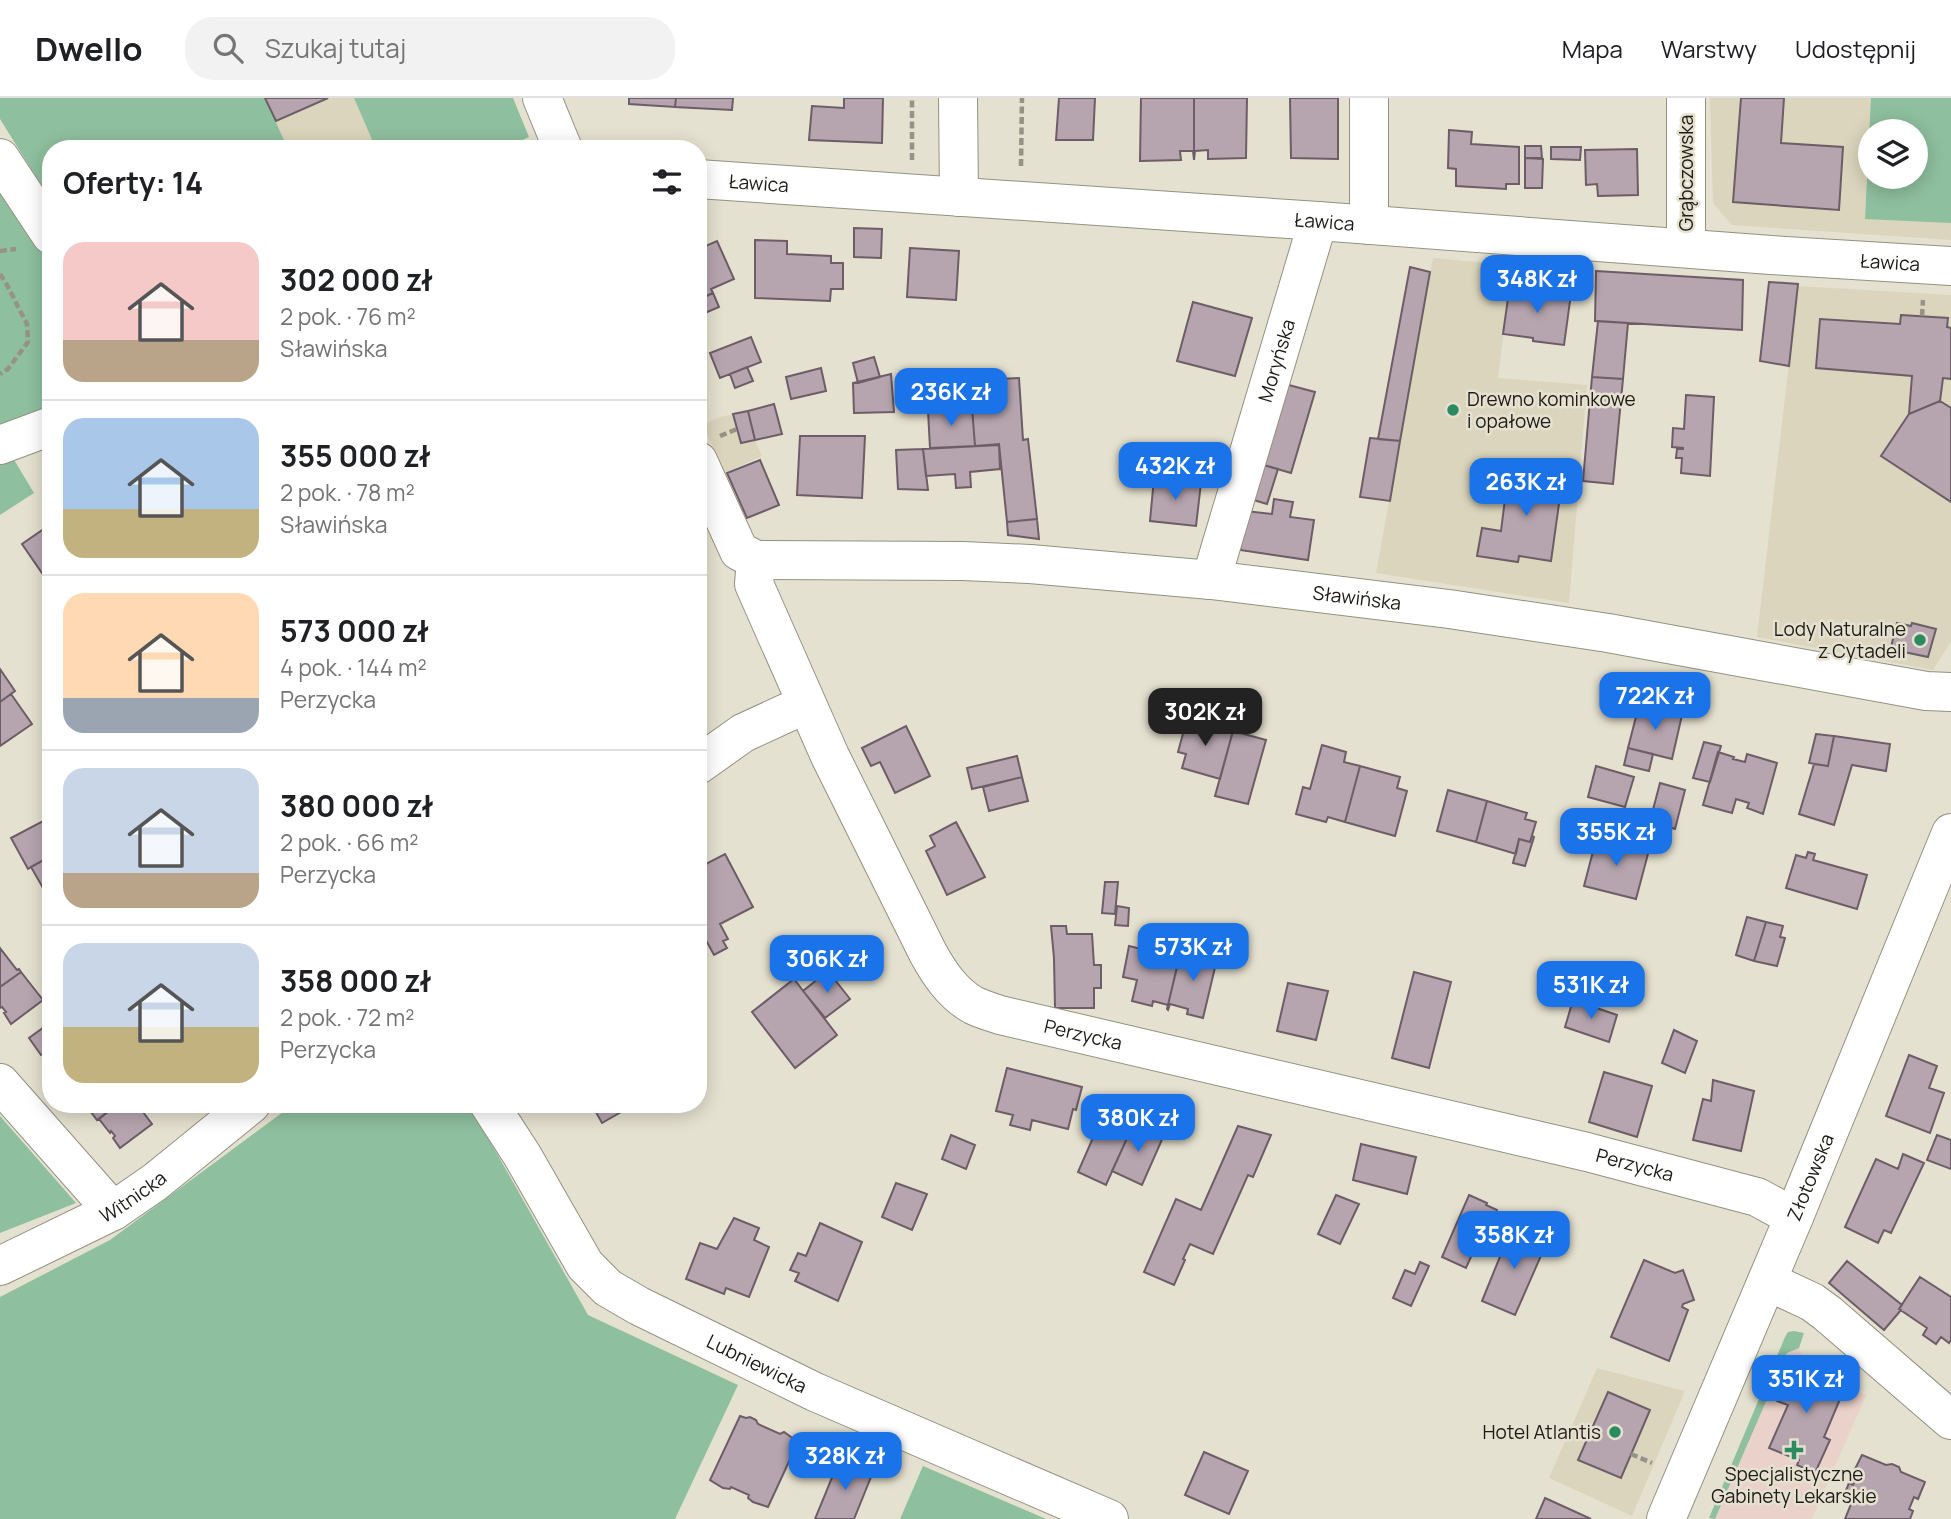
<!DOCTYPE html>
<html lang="pl">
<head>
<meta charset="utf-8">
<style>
  :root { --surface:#fff; --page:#f2f2f2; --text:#202124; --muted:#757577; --line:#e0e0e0; --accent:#1a73e8 }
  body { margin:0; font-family:Manrope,sans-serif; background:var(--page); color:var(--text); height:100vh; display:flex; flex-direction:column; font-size:26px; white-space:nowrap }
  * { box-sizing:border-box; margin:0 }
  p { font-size:23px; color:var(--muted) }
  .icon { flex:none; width:38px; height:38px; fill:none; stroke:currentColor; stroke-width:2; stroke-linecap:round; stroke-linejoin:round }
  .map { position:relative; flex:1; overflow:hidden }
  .drawer { position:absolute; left:42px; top:42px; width:665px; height:973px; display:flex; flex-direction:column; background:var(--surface); border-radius:28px; box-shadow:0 4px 18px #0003 }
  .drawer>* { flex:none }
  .fabs { position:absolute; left:1858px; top:21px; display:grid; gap:14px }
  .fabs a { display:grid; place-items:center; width:70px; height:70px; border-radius:50%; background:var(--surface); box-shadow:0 4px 18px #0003; font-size:35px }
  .price { position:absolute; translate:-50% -60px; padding:0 16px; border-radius:14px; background:var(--accent); color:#fff; font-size:23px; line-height:46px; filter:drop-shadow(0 2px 4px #0008) }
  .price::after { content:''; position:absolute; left:50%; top:42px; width:21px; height:16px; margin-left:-10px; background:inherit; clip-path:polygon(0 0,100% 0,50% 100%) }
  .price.on { background:#222; color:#fff }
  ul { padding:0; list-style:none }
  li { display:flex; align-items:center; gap:21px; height:175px; padding:0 21px }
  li+li { border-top:2px solid var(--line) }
  li span { display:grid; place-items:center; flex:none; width:196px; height:140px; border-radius:21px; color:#555 }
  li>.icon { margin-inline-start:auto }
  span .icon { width:84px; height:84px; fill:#fffc; stroke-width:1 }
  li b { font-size:30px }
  h2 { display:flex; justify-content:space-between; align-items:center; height:84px; padding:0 21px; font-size:30px }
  header { display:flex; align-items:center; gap:42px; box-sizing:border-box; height:98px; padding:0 35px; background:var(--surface); border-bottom:2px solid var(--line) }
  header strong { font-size:33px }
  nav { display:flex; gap:38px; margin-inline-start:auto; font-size:24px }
  .search { width:490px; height:63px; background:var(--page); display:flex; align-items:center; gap:18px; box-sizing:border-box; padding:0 24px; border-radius:28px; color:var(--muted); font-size:26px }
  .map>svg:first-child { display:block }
  .built { fill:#dbd5bd; fill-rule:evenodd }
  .medical { fill:#ead1c9 }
  .green { fill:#8ebf9e; fill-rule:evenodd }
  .building { fill:#b6a5af; stroke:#6c5d66; stroke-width:2 }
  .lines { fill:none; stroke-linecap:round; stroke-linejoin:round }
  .minor-casing { stroke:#949181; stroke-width:40 }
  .path { stroke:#969286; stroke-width:4.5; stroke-dasharray:7 3.5; stroke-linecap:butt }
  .minor { stroke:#fff; stroke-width:38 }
  .poi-dot { fill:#2c8a61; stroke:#e5e1d0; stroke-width:2.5 }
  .labels { text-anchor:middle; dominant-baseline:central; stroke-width:5; stroke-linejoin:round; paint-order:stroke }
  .street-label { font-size:19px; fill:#1d1b15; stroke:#e5e1d0 }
  .poi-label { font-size:19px; fill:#1d1b15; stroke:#e5e1d0; text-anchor:end }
</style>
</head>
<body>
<header>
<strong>Dwello</strong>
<div class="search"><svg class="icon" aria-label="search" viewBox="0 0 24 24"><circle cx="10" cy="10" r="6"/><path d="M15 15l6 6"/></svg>Szukaj tutaj</div>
<nav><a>Mapa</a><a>Warstwy</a><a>Udostępnij</a></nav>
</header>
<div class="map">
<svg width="1951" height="1421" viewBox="0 0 1951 1421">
  <rect width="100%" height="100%" fill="#e5e1d0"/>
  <path class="built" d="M265 0H354L376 51H288Z
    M1710 0H1951V142L1732 127 1713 105ZM1871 33H1916V79H1871Z
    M1433 160 1512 167 1498 280 1587 287 1569 505 1376 475Z
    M1798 188 1951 197V544L1933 572 1757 539Z
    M748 313 755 342 762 358 724 375 703 326 720 319Z
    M1597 1270 1685 1293 1632 1418 1549 1380Z"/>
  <path class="medical" d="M1799 1250 1803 1260 1842 1294 1846 1288 1866 1297 1812 1421H1715L1787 1255Z"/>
  <path class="green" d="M0 0H265L288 51H51V103L0 21Z
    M354 0H513L529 39 503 51H376Z
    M1871 0H1951V125L1865 121ZM1871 33H1916V79H1871Z
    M0 79 51 155V308L0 331Z
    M10 355 34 395 0 417V359Z
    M294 1006H469L588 1217 738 1287 675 1421H0V1199L110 1142Z
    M0 1018 76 1105 0 1135Z
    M1794 1233 1804 1235 1799 1250 1787 1255 1715 1421 1709 1420 1785 1239 1788 1234Z
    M923 1368 1046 1421H900Z"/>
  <path class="building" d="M265 0H328L276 23Z
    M629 0H676L675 9 629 6Z
    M676 0H733L732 12 675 9Z
    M844 0H883L882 45 809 42 812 8 844 10Z
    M1059 0H1095L1093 42H1056Z
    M1141 0H1194V62L1193 53H1180L1181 62 1140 63Z
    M1194 0H1247L1246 60 1208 61V52L1195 53 1194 62Z
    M1290 0H1338V61L1291 60Z
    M1741 0H1784L1781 45 1843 49 1839 112 1733 104Z
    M1449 32 1472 34 1471 46 1519 49V86H1506V91L1456 88V71L1448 70Z
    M1525 48H1541L1542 60H1525Z
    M1551 49H1581L1580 62 1551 61Z
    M1637 51 1638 97 1598 98 1597 86 1586 87 1585 52Z
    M1525 60 1543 61 1542 90H1525Z
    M854 130 882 131 881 160 854 159Z
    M704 142 706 148 717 143 734 181 711 191 713 195 698 202V145Z
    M755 142 787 143V156L831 158V165H843V191H831L830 203 755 200Z
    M910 150 959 153 956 202 907 199Z
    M1410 169 1430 174 1400 343 1378 341Z
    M1596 173 1743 182 1742 232 1595 223Z
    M1769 184 1798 186 1789 268 1760 263Z
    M1510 186 1533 189V192L1571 196 1564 247 1533 243V240L1503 236Z
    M713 195 719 209 698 218V202Z
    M1193 204 1252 220 1235 278 1177 263Z
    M1901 217 1948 220 1947 229 1951 230V281L1943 280 1940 303 1909 316 1912 278 1816 270 1820 221 1900 226Z
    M1598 223 1628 225 1623 281 1592 279Z
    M751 239 761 264 720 280 710 255Z
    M874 259 880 279 858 285 853 265Z
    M747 269 753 283 735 290 730 276Z
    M821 270 826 293 791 301 786 279Z
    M891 276 894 314 854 315 853 285Z
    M1592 279 1623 281 1613 386 1583 383Z
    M1019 280 1023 342 1028 341 1037 421 1007 424 999 346 975 348 970 283Z
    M1285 286 1315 294 1291 375 1260 366Z
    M1686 297 1714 299 1710 378 1681 375 1682 360H1676L1677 351H1683V350L1672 349 1673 330 1684 331Z
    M1940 303 1951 310V404L1881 358 1909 316Z
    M774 306 782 336 755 342 748 313Z
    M972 310 975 348 930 350 928 313Z
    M748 313 755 342 741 345 733 316Z
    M800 338H865L862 400 797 397Z
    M1370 340 1400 343 1390 403 1360 399Z
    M999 347 1000 371 970 374 971 389 956 390 955 376 926 378 923 351Z
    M923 351 928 392 898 391 896 352Z
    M760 362 779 407 747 420 727 375Z
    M1260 366 1278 371 1267 406 1250 401Z
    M1509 369 1563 377 1551 463 1519 458 1518 464 1477 458 1482 430 1501 433Z
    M1154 380 1201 385 1196 428 1150 423Z
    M1274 401 1293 404 1290 419 1314 422 1308 462 1240 452 1246 413 1272 416Z
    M1037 421 1039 441 1008 437 1007 424Z
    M51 426V473L44 478 22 446Z
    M1897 525 1911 528 1912 525 1936 531 1928 559 1904 554 1905 552 1891 549Z
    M0 571 15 593 0 604Z
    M11 596 32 626 0 648V604Z
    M1639 607 1682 617 1672 661 1628 650Z
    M1187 621 1233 633 1220 681 1182 670 1186 656 1178 654Z
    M906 628 930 678 895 695 880 664 871 668 862 650Z
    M1233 633 1266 642 1248 706 1215 698Z
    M1816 636 1834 638 1828 668 1809 665Z
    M1834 638 1890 646 1886 673 1852 667 1834 727 1799 716 1814 666 1828 668Z
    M1704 644 1721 648 1710 684 1693 680Z
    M1322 647 1346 654 1344 664 1360 668 1345 724 1328 719 1326 724 1296 716 1303 689 1310 691Z
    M1628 650 1653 656 1649 673 1624 667Z
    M1718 654 1734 659 1733 661 1745 664 1747 656 1777 665 1763 716 1747 710 1749 705 1736 701 1732 715 1703 707Z
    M1017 658 1022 679 972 691 967 670Z
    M1360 668 1400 679 1397 690 1407 693 1395 738 1345 724Z
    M1596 668 1634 679 1625 709 1588 699Z
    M1022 679 1028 703 989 713 983 689Z
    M1660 685 1685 692 1675 731 1650 723Z
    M1448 692 1487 703 1476 744 1437 733Z
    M1487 703 1527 715 1525 721 1536 724 1530 744 1519 741 1516 756 1476 744Z
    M45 722 51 732V758L28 771 11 740Z
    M956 724 985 779 947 797 926 753 935 748 930 738Z
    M1532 738 1534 739 1525 768 1513 765 1519 741 1530 744Z
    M1597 738 1649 752 1636 801 1584 788Z
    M1808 754 1815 756 1813 762 1867 777 1857 811 1786 790 1796 757 1806 760Z
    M725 756 753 809 720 826 728 841 723 843 727 850 714 857 707 844 698 848V770Z
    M51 758V795L47 797 31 769Z
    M1105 784H1118L1115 816 1102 815Z
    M1117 808 1129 810 1128 828 1115 827Z
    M1747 819 1766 824 1754 863 1736 857Z
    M1766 824 1783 828 1780 839 1785 840 1777 868 1754 863Z
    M1051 828H1066L1067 836H1092L1094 867H1101V890H1094V910H1055L1054 860Z
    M1129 848 1179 860 1168 907 1153 903 1152 908 1132 903 1137 882 1123 879Z
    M0 850 17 872 19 871 21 874 0 889Z
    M1181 853 1217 861 1203 920 1187 916 1188 911 1170 906 1168 912 1167 911Z
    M828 873 850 901 825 920 803 893Z
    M21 874 43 902 11 926 4 915 6 914 2 909 0 910V889Z
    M1414 874 1451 884 1429 970 1392 960Z
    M794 881 837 937 795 970 752 914Z
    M1288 885 1328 893 1316 942 1277 933Z
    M1573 902 1617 917 1609 944 1565 929Z
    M51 924V970L45 962 47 960 44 955 41 957 29 940Z
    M1674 932 1697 943 1685 975 1662 965Z
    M1909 957 1937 968 1929 990 1944 995 1930 1035 1886 1018Z
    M1007 970 1082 989 1076 1012 1073 1011 1068 1031 1032 1022 1030 1032 1010 1027 1013 1017 996 1013Z
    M1604 974 1652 988 1637 1039 1589 1024Z
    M1713 982 1754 993 1741 1053 1693 1042 1703 1001 1711 1003Z
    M85 1006H118L97 1022Z
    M118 1006H137L152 1026 120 1050 113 1040 115 1038 111 1033 110 1035 99 1021Z
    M582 1006H635L602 1025 592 1007 585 1011Z
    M1134 1025 1164 1037 1142 1087 1112 1073Z
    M1099 1026 1128 1038 1106 1087 1078 1074Z
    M1238 1028 1271 1037 1253 1079 1248 1077 1213 1156 1190 1146 1183 1161 1185 1162 1174 1187 1144 1174 1176 1101 1201 1112Z
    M951 1037 975 1047 966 1071 942 1061Z
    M1937 1037 1951 1042V1071L1927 1062Z
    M1361 1046 1416 1059 1407 1096 1353 1082Z
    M1903 1056 1924 1065 1891 1135 1884 1132 1878 1145 1845 1129 1876 1061 1898 1071Z
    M896 1085 927 1096 912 1132 882 1119Z
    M1336 1097 1359 1106 1340 1146 1318 1136Z
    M1469 1097 1487 1105 1486 1107 1497 1112 1482 1145 1478 1143 1466 1170 1442 1159Z
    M734 1120 759 1130 754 1142 769 1149 749 1199 726 1190 724 1196 686 1181 700 1145 717 1151Z
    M820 1125 862 1144 838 1203 795 1183 799 1175 790 1172 798 1155 806 1158Z
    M1512 1129 1547 1144 1515 1217 1482 1203Z
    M1644 1162 1675 1175 1683 1172 1694 1202 1683 1206 1682 1209 1688 1212 1669 1263 1611 1239Z
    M1847 1163 1902 1207 1899 1211 1901 1212 1884 1232 1829 1185Z
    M1420 1164 1429 1168 1411 1208 1393 1200 1405 1172 1415 1176Z
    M1920 1179 1951 1199V1242L1949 1245 1941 1239 1936 1246 1923 1237 1927 1230 1899 1211Z
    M1803 1260 1843 1294 1824 1339 1830 1342 1815 1375 1797 1367 1799 1362 1769 1350 1788 1307 1777 1303 1795 1263Z
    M1608 1294 1650 1312 1621 1380 1578 1362Z
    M740 1318 746 1320 750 1319 756 1322 758 1326 780 1336 784 1334 798 1344 768 1409 753 1404 748 1400 749 1397 731 1389 730 1391 723 1390 710 1382Z
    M1204 1354 1248 1373 1229 1416 1185 1397Z
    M1862 1357 1886 1367 1892 1366 1899 1369 1901 1374 1925 1384 1918 1401 1914 1399 1909 1411 1913 1413 1910 1421H1845L1851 1406 1842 1402 1849 1385 1853 1387 1859 1375 1854 1373Z
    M840 1360 873 1374 854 1421H815Z
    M1545 1400 1591 1421H1536Z"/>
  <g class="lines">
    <defs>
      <g id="minor">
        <path d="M542 0 563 51"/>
        <path d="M958 0 959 99"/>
        <path d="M1686 0V150"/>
        <path d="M0 60 51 137"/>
        <path id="s1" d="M698 81 1318 123 1771 157 1951 168"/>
        <path d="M1369 127V0"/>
        <path d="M0 347 51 328"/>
        <path id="s2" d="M698 363 739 453 756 462 963 463 1030 466 1211 482 1449 511 1608 535 1926 593 1951 594"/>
        <path id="s3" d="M756 462 754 486 830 658 928 855C939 875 952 895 973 907 981 911 991 914 1000 917L1587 1054 1757 1099 1794 1119"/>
        <path id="s4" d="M1211 482 1318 123"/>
        <path d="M698 667 743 635 806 606"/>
        <path d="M0 985 113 1113"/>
        <path id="s5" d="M489 1006 522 1057 585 1167 608 1190 639 1208 815 1294 1109 1421"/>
        <path id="s6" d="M0 1168 113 1113 155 1084 251 1006"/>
        <path d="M1767 1183 1812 1204 1827 1215 1951 1322"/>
        <path id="s7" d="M1666 1421 1794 1119 1951 735"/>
      </g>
    </defs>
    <use href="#minor" class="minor-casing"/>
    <path class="path" d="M912 62V0
      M1021 68 1022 0
      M0 153 16 151
      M0 176 7 187 27 226 28 244 8 271 0 276
      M1922 218 1923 202
      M720 338 737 331
      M48 698 51 701
      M1631 1356 1652 1365"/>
    <use href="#minor" class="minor"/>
  </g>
  <g class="poi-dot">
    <circle cx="1453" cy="312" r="7"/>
    <circle cx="1920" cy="542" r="7"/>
    <circle cx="1615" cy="1334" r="7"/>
    <path d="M1790.5 1341.5h7v7h7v7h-7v7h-7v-7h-7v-7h7z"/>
  </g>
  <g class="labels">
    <g class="street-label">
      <text transform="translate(1686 75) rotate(-90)">Grąbczowska</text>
      <text stroke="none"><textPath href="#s1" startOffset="61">Ławica</textPath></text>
      <text stroke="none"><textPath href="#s1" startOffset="628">Ławica</textPath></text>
      <text stroke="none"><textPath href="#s1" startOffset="1195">Ławica</textPath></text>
      <text stroke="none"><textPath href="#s4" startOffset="229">Moryńska</textPath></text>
      <text stroke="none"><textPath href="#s2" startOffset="721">Sławińska</textPath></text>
      <text stroke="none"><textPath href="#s3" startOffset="616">Perzycka</textPath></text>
      <text stroke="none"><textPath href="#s3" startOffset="1183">Perzycka</textPath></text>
      <text stroke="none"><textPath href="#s7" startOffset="371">Złotowska</textPath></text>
      <text stroke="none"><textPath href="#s6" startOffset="150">Witnicka</textPath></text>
      <text stroke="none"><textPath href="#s5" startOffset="387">Lubniewicka</textPath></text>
    </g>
    <g class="poi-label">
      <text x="1467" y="301" text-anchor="start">Drewno kominkowe<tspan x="1467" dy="22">i opałowe</tspan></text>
      <text x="1906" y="531">Lody Naturalne<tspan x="1906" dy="22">z Cytadeli</tspan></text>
      <text x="1601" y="1334">Hotel Atlantis</text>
      <text x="1794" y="1376" text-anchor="middle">Specjalistyczne<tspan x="1794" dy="22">Gabinety Lekarskie</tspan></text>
    </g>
  </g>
</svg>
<div class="fabs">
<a><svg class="icon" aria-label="layers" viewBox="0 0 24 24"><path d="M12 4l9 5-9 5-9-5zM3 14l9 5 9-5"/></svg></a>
</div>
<b class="price" style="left:1537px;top:217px">348K zł</b>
<b class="price" style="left:951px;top:330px">236K zł</b>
<b class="price" style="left:1175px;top:404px">432K zł</b>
<b class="price" style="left:1526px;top:420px">263K zł</b>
<b class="price" style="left:1655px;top:634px">722K zł</b>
<b class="price on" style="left:1205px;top:650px">302K zł</b>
<b class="price" style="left:1616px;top:770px">355K zł</b>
<b class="price" style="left:1193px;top:885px">573K zł</b>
<b class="price" style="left:827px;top:897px">306K zł</b>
<b class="price" style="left:1591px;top:923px">531K zł</b>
<b class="price" style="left:1138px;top:1056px">380K zł</b>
<b class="price" style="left:1514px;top:1173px">358K zł</b>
<b class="price" style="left:1806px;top:1317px">351K zł</b>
<b class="price" style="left:845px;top:1394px">328K zł</b>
<section class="drawer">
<h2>Oferty: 14<svg class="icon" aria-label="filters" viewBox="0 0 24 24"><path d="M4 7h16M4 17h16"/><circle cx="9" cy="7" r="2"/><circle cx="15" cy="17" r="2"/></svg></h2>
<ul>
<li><span style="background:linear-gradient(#f6c9c9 70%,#b9a48a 0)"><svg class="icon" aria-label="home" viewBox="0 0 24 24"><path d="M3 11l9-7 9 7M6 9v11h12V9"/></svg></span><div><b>302 000 zł</b><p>2 pok. · 76 m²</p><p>Sławińska</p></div></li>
<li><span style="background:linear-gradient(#a9c7e8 65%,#c2b280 0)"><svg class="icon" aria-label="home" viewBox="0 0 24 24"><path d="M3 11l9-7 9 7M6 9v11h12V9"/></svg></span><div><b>355 000 zł</b><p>2 pok. · 78 m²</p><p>Sławińska</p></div></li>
<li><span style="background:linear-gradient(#ffd9b3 75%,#9aa5b1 0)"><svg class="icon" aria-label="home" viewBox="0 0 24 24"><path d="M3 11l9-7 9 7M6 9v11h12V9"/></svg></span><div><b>573 000 zł</b><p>4 pok. · 144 m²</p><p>Perzycka</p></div></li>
<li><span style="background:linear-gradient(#c9d6e8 75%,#b9a48a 0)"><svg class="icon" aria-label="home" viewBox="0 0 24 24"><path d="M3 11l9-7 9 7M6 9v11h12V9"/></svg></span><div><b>380 000 zł</b><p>2 pok. · 66 m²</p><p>Perzycka</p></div></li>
<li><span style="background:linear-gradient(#c9d6e8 60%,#c2b280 0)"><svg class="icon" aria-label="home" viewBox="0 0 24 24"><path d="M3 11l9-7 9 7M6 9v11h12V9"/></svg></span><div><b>358 000 zł</b><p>2 pok. · 72 m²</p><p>Perzycka</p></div></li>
</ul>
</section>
</div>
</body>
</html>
